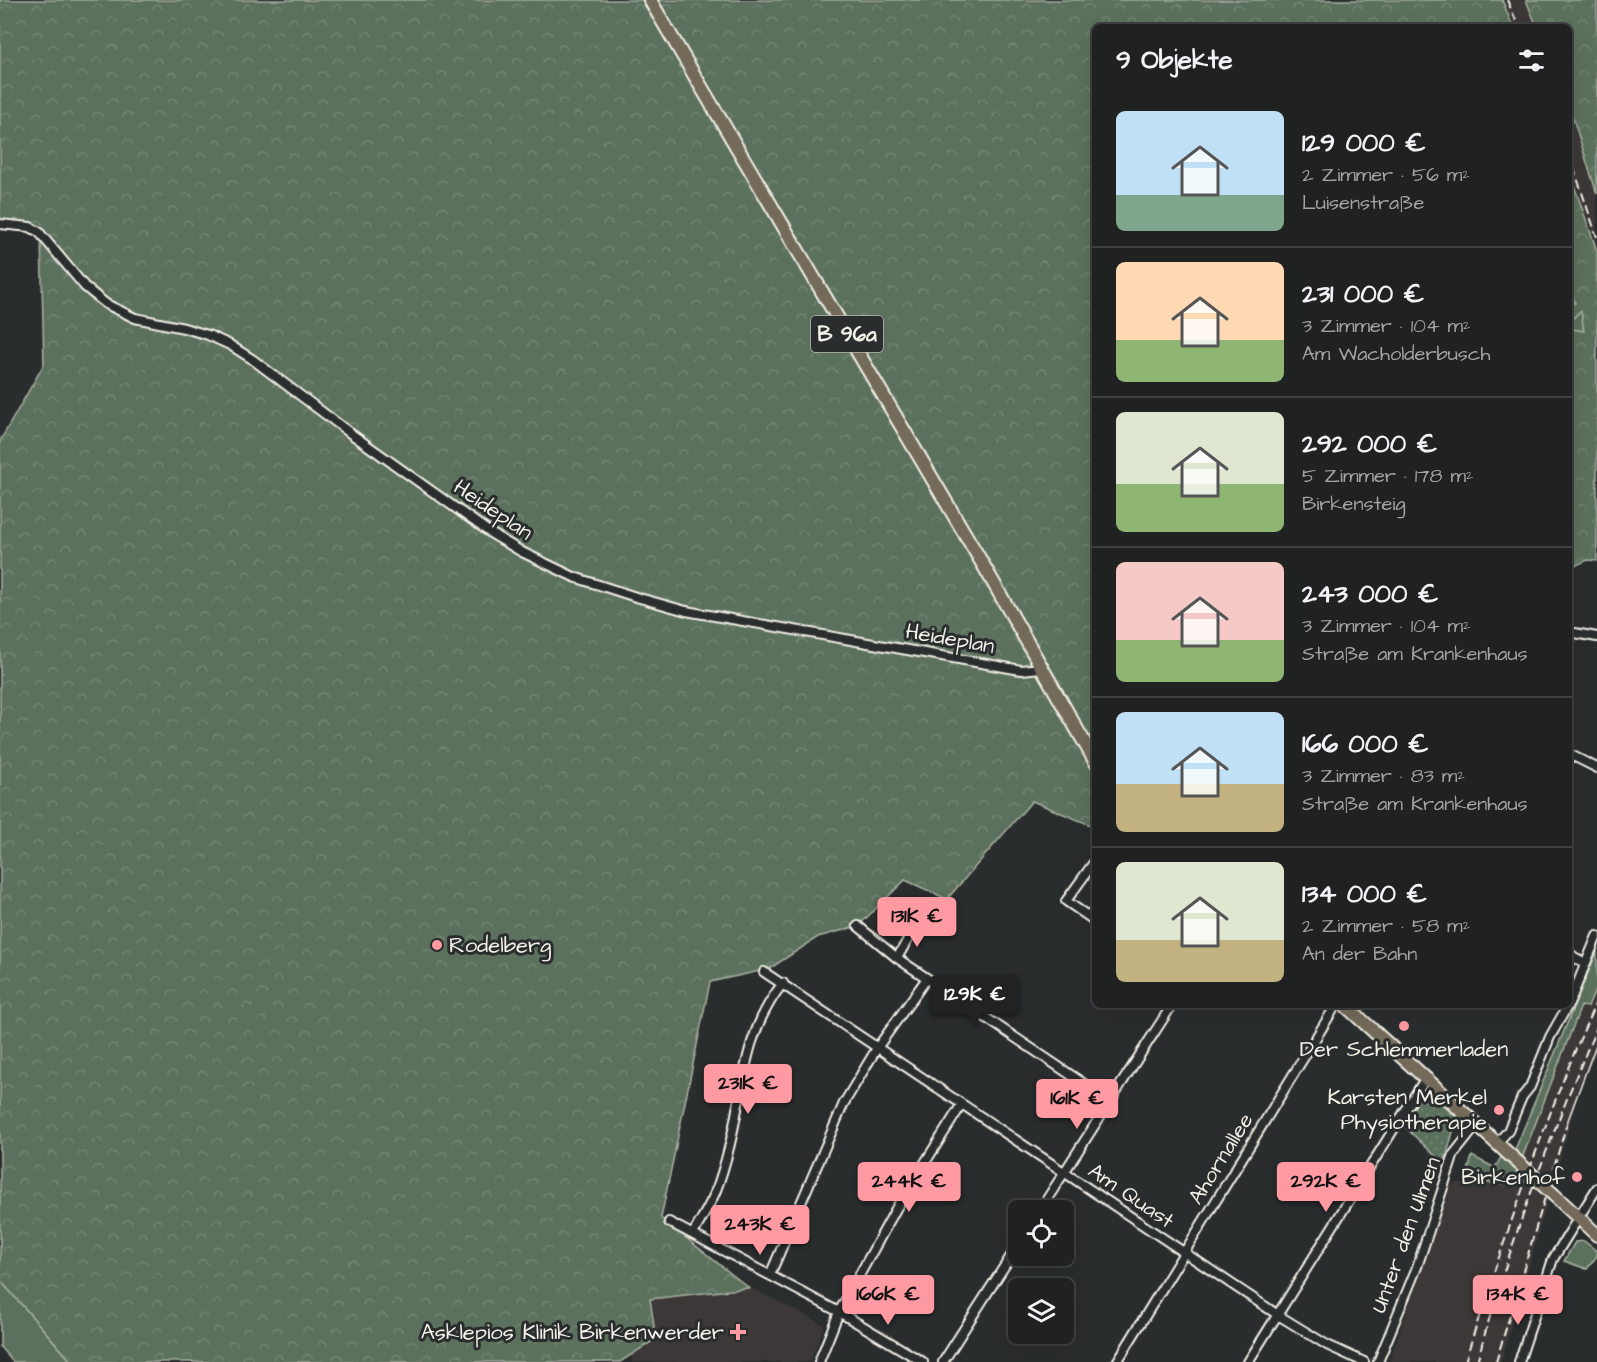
<!DOCTYPE html>
<html lang="de">
<head>
<meta charset="utf-8">
<style>
  :root { --surface:#202222; --page:#2d2f2f; --text:#f1f3f6; --muted:#a2a4a5; --line:#3d3f40; --accent:#ff9aa2 }
  body { margin:0; font-family:"Architects Daughter",sans-serif; background:var(--page); color:var(--text); height:100vh; display:flex; flex-direction:column; font-size:22px; white-space:nowrap }
  * { box-sizing:border-box; margin:0 }
  p { font-size:20px; color:var(--muted) }
  .icon { flex:none; width:33px; height:33px; fill:none; stroke:currentColor; stroke-width:2; stroke-linecap:round; stroke-linejoin:round }
  .map { position:relative; flex:1; overflow:hidden }
  .details { position:absolute; left:1092px; top:24px; width:480px; height:984px; display:flex; flex-direction:column; background:var(--surface); border-radius:9px; box-shadow:0 6px 24px #0002,0 0 0 2px var(--line) }
  .details>* { flex:none }
  .fabs { position:absolute; left:1008px; top:1200px; display:grid; gap:12px }
  .fabs a { display:grid; place-items:center; width:66px; height:66px; border-radius:9px; background:var(--surface); box-shadow:0 6px 24px #0002,0 0 0 2px var(--line); font-size:30px }
  .price { position:absolute; translate:-50% -51px; padding:0 14px; border-radius:6px; background:var(--accent); color:#111; font-size:20px; line-height:39px; filter:drop-shadow(0 2px 3px #0008) }
  .price::after { content:''; position:absolute; left:50%; top:36px; width:18px; height:14px; margin-left:-9px; background:inherit; clip-path:polygon(0 0,100% 0,50% 100%) }
  .price.current { background:#222; color:#fff }
  ul { padding:0; list-style:none }
  li { display:flex; align-items:center; gap:18px; height:150px; padding:0 24px }
  li+li { border-top:2px solid var(--line) }
  li span { display:grid; place-items:center; flex:none; width:168px; height:120px; border-radius:9px; color:#555 }
  li>.icon { margin-inline-start:auto }
  span .icon { width:72px; height:72px; fill:#fffc; stroke-width:1 }
  li b { font-size:26px }
  h2 { display:flex; justify-content:space-between; align-items:center; height:72px; padding:0 24px; font-size:26px }
  .map>svg:first-child { display:block }
  .built { fill:#3d3939 }
  .green { fill:#5b715d; stroke:#a8b1a2; stroke-width:1.5 }
  .forest { fill:url(#forest-crowns); stroke:#a8b1a2; stroke-width:1.5; fill-rule:evenodd }
  .park { fill:url(#park-dots); stroke:#a8b1a2; stroke-width:1.5 }
  .lines { fill:none; stroke-linecap:round; stroke-linejoin:round }
  .minor-casing { stroke:#f4f1e8; stroke-width:12 }
  .primary-casing { stroke:#f4f1e8; stroke-width:16 }
  .minor { stroke:#2a2d2e; stroke-width:8 }
  .primary { stroke:#736b5a; stroke-width:12 }
  .tram { stroke:#f4f1e8; stroke-width:1.5 }
  .rail { stroke:#f4f1e8; stroke-width:2; stroke-dasharray:9 4.5; stroke-linecap:butt }
  .primary-bridge-casing { stroke:#f4f1e8; stroke-width:16; stroke-linecap:butt }
  .primary-bridge { stroke:#736b5a; stroke-width:12 }
  .poi-dot { fill:#ff9aa2; stroke:#2a2d2e; stroke-width:2 }
  .labels { text-anchor:middle; dominant-baseline:central; stroke-width:6; stroke-linejoin:round; paint-order:stroke }
  .shield { fill:#2a2d2e; stroke:#b7b6b0; stroke-width:1.5 }
  .shield-label { font-size:21px; font-weight:bold; fill:#f4f1e8 }
  .street-label { font-size:22px; fill:#f4f1e8; stroke:#2a2d2e }
  .poi-label { font-size:22px; fill:#f4f1e8; stroke:#2a2d2e; text-anchor:end }
</style>
</head>
<body>
<div class="map">
<svg width="1597" height="1362" viewBox="0 0 1597 1362">
  <defs>
    <pattern id="forest-crowns" width="20" height="18" patternUnits="userSpaceOnUse" patternTransform="scale(1.5)"><rect width="20" height="18" fill="#5b715d"/><path d="M2 6a3 3 0 1 1 6 0M12 15a3 3 0 1 1 6 0" fill="none" stroke="#738674"/></pattern>
    <pattern id="park-dots" width="8" height="8" patternUnits="userSpaceOnUse" patternTransform="scale(1.5)"><rect width="8" height="8" fill="#5b715d"/><path d="M2 2h.1M6 6h.1" fill="none" stroke="#738674" stroke-width="1.8" stroke-linecap="round"/></pattern>
  </defs>
  <rect width="100%" height="100%" fill="#2a2d2e"/>
  <filter id="ink" filterUnits="userSpaceOnUse"><feTurbulence type="fractalNoise" baseFrequency=".0167" numOctaves="2"/><feDisplacementMap in="SourceGraphic" scale="12" xChannelSelector="R" yChannelSelector="G"/><feConvolveMatrix kernelMatrix="1 2 1 2 8 2 1 2 1" color-interpolation-filters="sRGB"/></filter>
  <g filter="url(#ink)">
    <path class="built" d="M1502 0H1526L1537 27H1513Z
      M1569 106 1597 194V251L1569 171Z
      M1597 986V1050L1582 1081 1501 1362H1389L1451 1184 1465 1182 1512 1184 1581 1005 1588 1007Z
      M750 1288 824 1325 810 1362H633L630 1354 656 1339 650 1299Z"/>
    <path class="green" d="M1581 310 1584 331 1572 329 1571 320Z
      M1597 951V986L1588 1007 1581 1006 1512 1184 1465 1182 1472 1156 1495 1168 1501 1157 1509 1164Z
      M1584 1241 1597 1251V1256L1587 1269 1564 1261 1575 1242Z
      M0 1280 72 1362H13L0 1347Z"/>
    <path class="forest" d="M0 0H1502L1513 27H1095V827L1032 801 947 899 905 880 858 926 818 937 769 969 710 982 661 1218 749 1288 650 1299 656 1339 620 1362H72L0 1280V441L44 364 41 239 38 228 0 221Z
      M1526 0H1597V194L1569 106V27H1537Z
      M1569 171 1597 251V561L1588 560 1569 568V307L1575 303 1569 284ZM1580 311H1581L1584 331 1572 329 1571 320Z"/>
    <path class="park" d="M1425 1089 1457 1118 1444 1164 1403 1125Z"/>
    <g class="lines">
      <defs>
        <path id="minor" d="M0 224 30 227 39 232 85 287 106 304 135 318 184 328 208 335 230 345 252 359 350 433 492 534 522 552 574 577 636 597 686 611 1021 670 1041 668
          M1569 632 1597 637
          M1569 754 1597 768
          M1095 861 1066 901 1095 921
          M858 926 897 958 1111 1102
          M1569 953 1584 964
          M897 958 917 924
          M764 972 1278 1315 1327 1345 1364 1362
          M1569 1004 1597 936
          M1497 1143 1508 1131 1522 1097 1530 1087 1550 1037 1568 1005
          M1040 1210 1172 1005
          M669 1222 839 1312 923 1362
          M693 1234C700 1221 709 1207 715 1193 721 1178 726 1160 730 1144 744 1085 743 1034 783 983
          M770 1275 844 1103 877 1048 927 978
          M819 1362 839 1312 897 1207 962 1104
          M943 1362 1018 1245
          M1117 1362 1336 1005
          M1248 1362 1425 1079
          M1378 1362 1417 1267 1454 1154 1477 1125
          M1519 1362 1553 1259 1597 1188"/>
        <path id="primary" d="M650 0 985 568 1095 761
          M1345 1005 1512 1157
          M1554 1195 1597 1235"/>
      </defs>
      <use href="#minor" class="minor-casing"/>
      <use href="#primary" class="primary-casing"/>
      <use href="#minor" class="minor"/>
      <use href="#primary" class="primary"/>
      <path class="tram" d="M1568 1120 1597 1042"/>
      <path class="rail" d="M1507 0 1519 27
        M1569 154 1597 237
        M1465 1362C1481 1309 1499 1257 1517 1205 1541 1136 1567 1067 1597 1000
        M1477 1362C1508 1248 1550 1136 1597 1027
        M1496 1362 1568 1120"/>
      <defs>
        <path id="primary-bridge" d="M1512 1157 1554 1195"/>
      </defs>
      <use href="#primary-bridge" class="primary-bridge-casing"/>
      <use href="#primary-bridge" class="primary-bridge"/>
    </g>
  </g>
  <g class="poi-dot">
    <circle cx="437" cy="945" r="6"/>
    <circle cx="1404" cy="1026" r="6"/>
    <circle cx="1499" cy="1110" r="6"/>
    <circle cx="1577" cy="1177" r="6"/>
    <path d="M735 1323h6v6h6v6h-6v6h-6v-6h-6v-6h6z"/>
  </g>
  <g class="labels">
    <rect class="shield" x="811" y="316" width="72" height="36" rx="4.5"/>
    <g class="shield-label">
      <text x="847" y="334">B 96a</text>
    </g>
    <g class="street-label">
      <text transform="translate(493 510) rotate(34)">Heideplan</text>
      <text transform="translate(950 639) rotate(10)">Heideplan</text>
      <text transform="translate(1221 1159) rotate(-58)">Ahornallee</text>
      <text transform="translate(1131 1196) rotate(34)">Am Quast</text>
      <text transform="translate(1406 1235) rotate(-70)">Unter den Ulmen</text>
    </g>
    <g class="poi-label">
      <text x="449" y="945" text-anchor="start">Rodelberg</text>
      <text x="1404" y="1049" text-anchor="middle">Der Schlemmerladen</text>
      <text x="1487" y="1097">Karsten Merkel<tspan x="1487" dy="25">Physiotherapie</tspan></text>
      <text x="1565" y="1177">Birkenhof</text>
      <text x="724" y="1332">Asklepios Klinik Birkenwerder</text>
    </g>
  </g>
</svg>
<div class="fabs">
<a><svg class="icon" aria-label="locate" viewBox="0 0 24 24"><circle cx="12" cy="12" r="6"/><path d="M12 2v4M12 18v4M2 12h4M18 12h4"/></svg></a>
<a><svg class="icon" aria-label="layers" viewBox="0 0 24 24"><path d="M12 4l9 5-9 5-9-5zM3 14l9 5 9-5"/></svg></a>
</div>
<b class="price" style="left:917px;top:948px">131K €</b>
<b class="price current" style="left:975px;top:1026px">129K €</b>
<b class="price" style="left:748px;top:1115px">231K €</b>
<b class="price" style="left:1077px;top:1130px">161K €</b>
<b class="price" style="left:909px;top:1213px">244K €</b>
<b class="price" style="left:1326px;top:1213px">292K €</b>
<b class="price" style="left:760px;top:1256px">243K €</b>
<b class="price" style="left:888px;top:1326px">166K €</b>
<b class="price" style="left:1518px;top:1326px">134K €</b>
<section class="details">
<h2>9 Objekte<svg class="icon" aria-label="filters" viewBox="0 0 24 24"><path d="M4 7h16M4 17h16"/><circle cx="9" cy="7" r="2"/><circle cx="15" cy="17" r="2"/></svg></h2>
<ul>
<li><span style="background:linear-gradient(#bfe0f5 70%,#7fa58c 0)"><svg class="icon" aria-label="home" viewBox="0 0 24 24"><path d="M3 11l9-7 9 7M6 9v11h12V9"/></svg></span><div><b>129 000 €</b><p>2 Zimmer · 56 m²</p><p>Luisenstraße</p></div></li>
<li><span style="background:linear-gradient(#ffd9b3 65%,#8fb573 0)"><svg class="icon" aria-label="home" viewBox="0 0 24 24"><path d="M3 11l9-7 9 7M6 9v11h12V9"/></svg></span><div><b>231 000 €</b><p>3 Zimmer · 104 m²</p><p>Am Wacholderbusch</p></div></li>
<li><span style="background:linear-gradient(#dfe7d0 60%,#8fb573 0)"><svg class="icon" aria-label="home" viewBox="0 0 24 24"><path d="M3 11l9-7 9 7M6 9v11h12V9"/></svg></span><div><b>292 000 €</b><p>5 Zimmer · 178 m²</p><p>Birkensteig</p></div></li>
<li><span style="background:linear-gradient(#f6c9c9 65%,#8fb573 0)"><svg class="icon" aria-label="home" viewBox="0 0 24 24"><path d="M3 11l9-7 9 7M6 9v11h12V9"/></svg></span><div><b>243 000 €</b><p>3 Zimmer · 104 m²</p><p>Straße am Krankenhaus</p></div></li>
<li><span style="background:linear-gradient(#bfe0f5 60%,#c2b280 0)"><svg class="icon" aria-label="home" viewBox="0 0 24 24"><path d="M3 11l9-7 9 7M6 9v11h12V9"/></svg></span><div><b>166 000 €</b><p>3 Zimmer · 83 m²</p><p>Straße am Krankenhaus</p></div></li>
<li><span style="background:linear-gradient(#dfe7d0 65%,#c2b280 0)"><svg class="icon" aria-label="home" viewBox="0 0 24 24"><path d="M3 11l9-7 9 7M6 9v11h12V9"/></svg></span><div><b>134 000 €</b><p>2 Zimmer · 58 m²</p><p>An der Bahn</p></div></li>
</ul>
</section>
</div>
</body>
</html>
